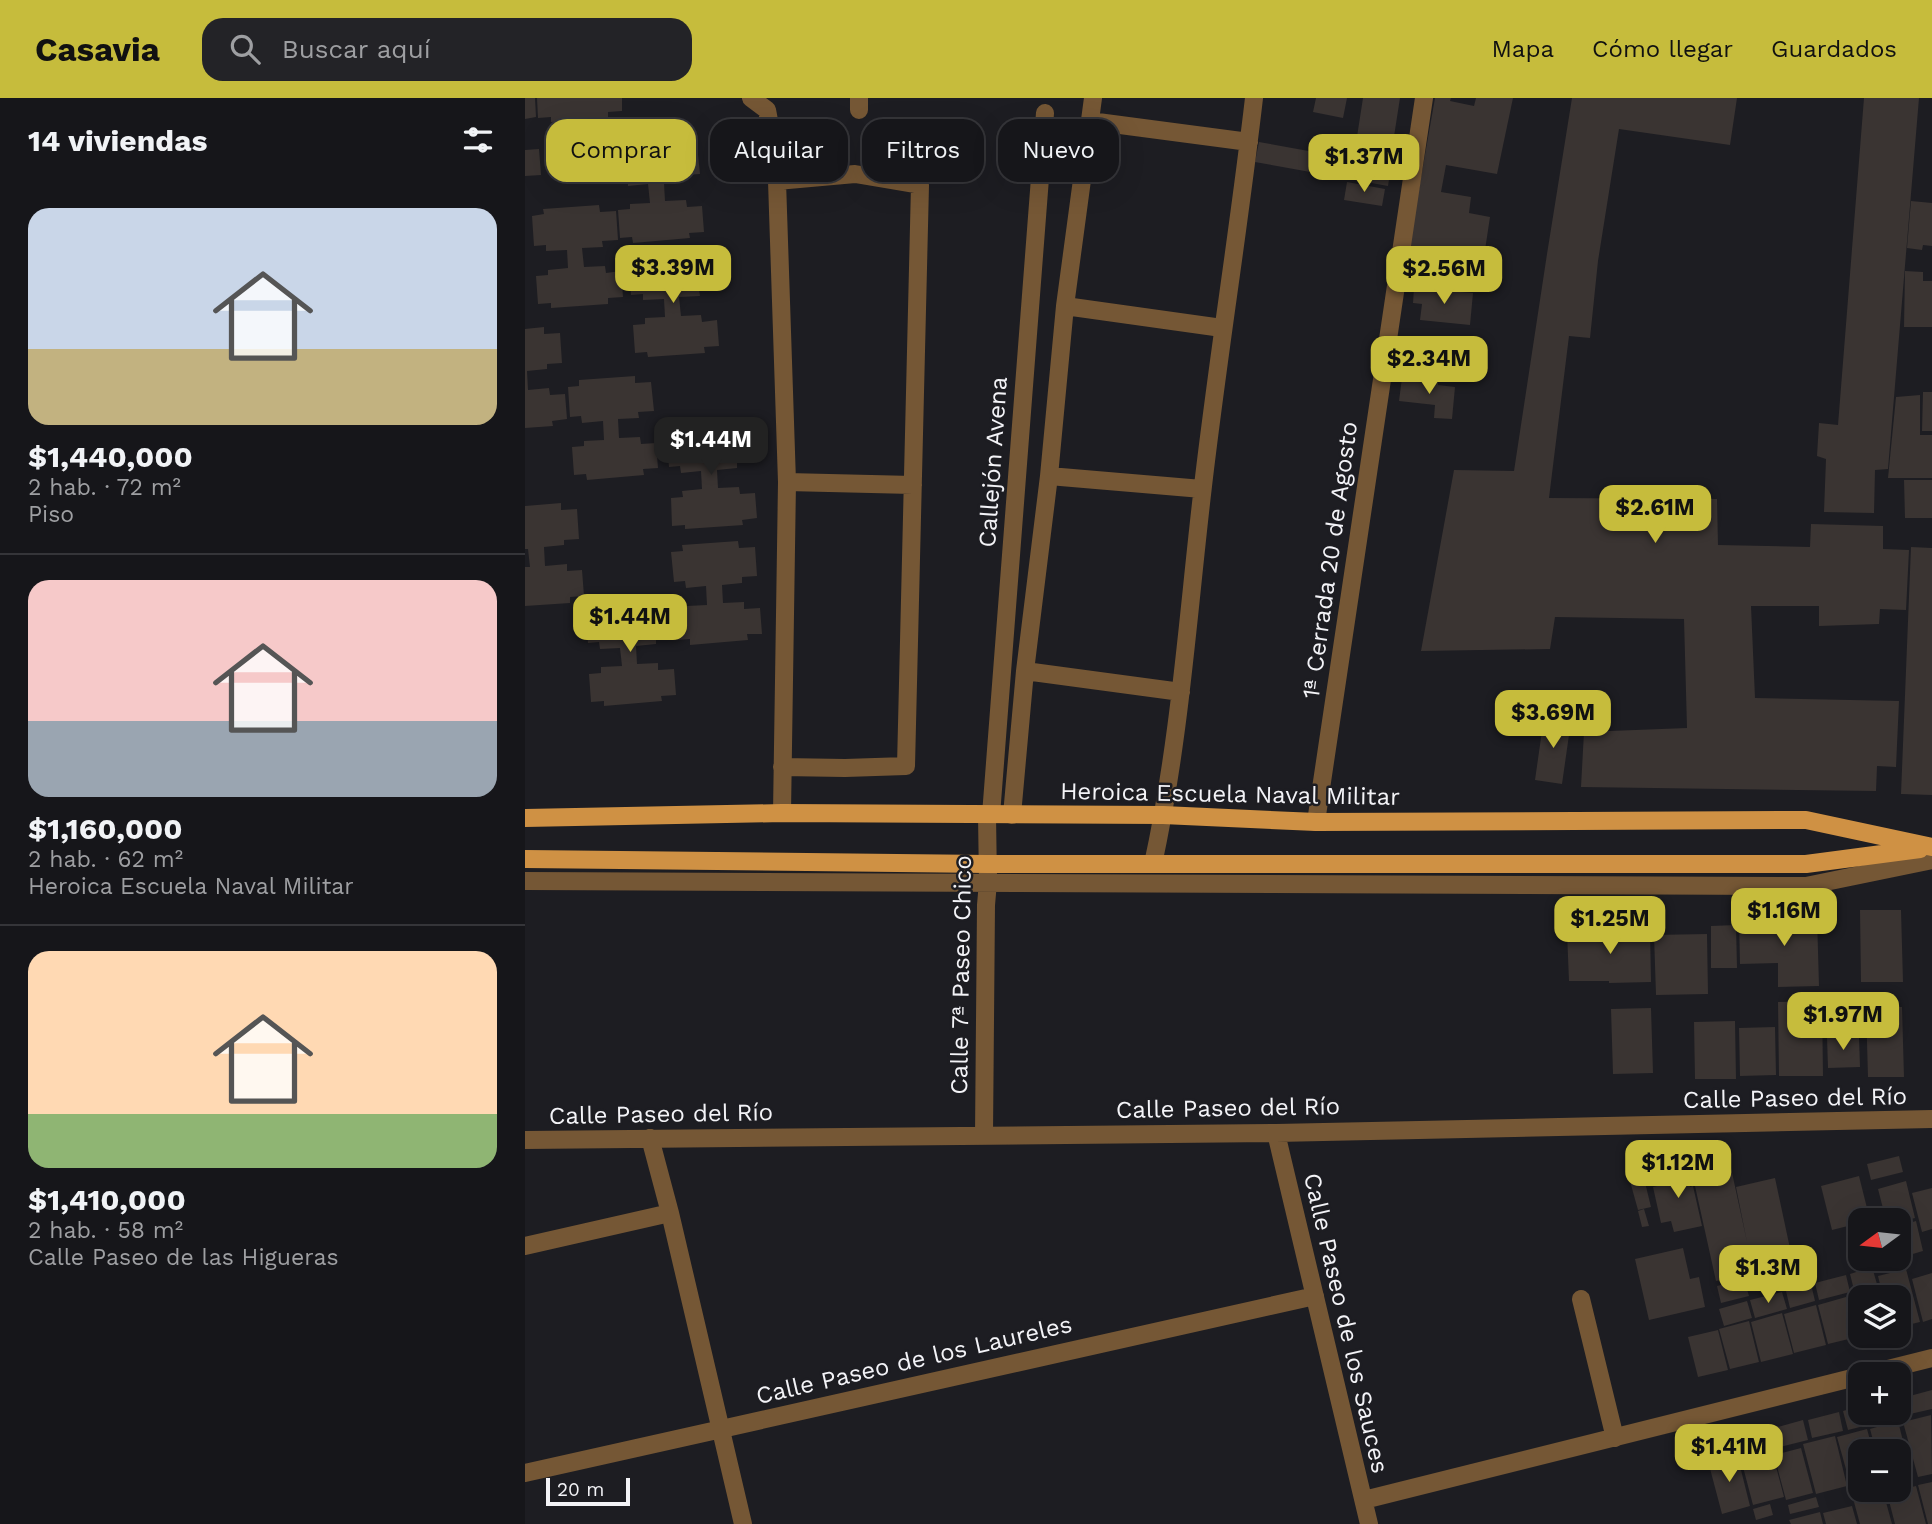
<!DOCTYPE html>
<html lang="es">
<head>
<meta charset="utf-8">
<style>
  :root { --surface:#16161a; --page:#232327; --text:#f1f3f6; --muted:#9e9fa2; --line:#353539; --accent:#c6bc3c }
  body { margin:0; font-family:"Work Sans",sans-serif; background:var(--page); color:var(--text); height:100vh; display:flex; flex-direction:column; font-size:26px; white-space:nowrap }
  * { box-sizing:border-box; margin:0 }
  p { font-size:23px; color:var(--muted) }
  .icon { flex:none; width:38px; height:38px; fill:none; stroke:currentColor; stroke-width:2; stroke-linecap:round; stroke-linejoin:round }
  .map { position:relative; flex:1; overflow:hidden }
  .drawer { display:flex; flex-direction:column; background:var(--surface); width:525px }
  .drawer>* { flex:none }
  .top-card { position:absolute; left:21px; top:21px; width:665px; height:63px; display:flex; gap:14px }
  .needle { width:46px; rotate:255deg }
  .fabs { position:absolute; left:1323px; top:1110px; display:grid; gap:14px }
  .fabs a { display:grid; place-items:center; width:63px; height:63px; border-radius:14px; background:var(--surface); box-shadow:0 7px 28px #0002,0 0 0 2px var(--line); font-size:35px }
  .scale { position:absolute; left:21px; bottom:18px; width:84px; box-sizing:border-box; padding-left:7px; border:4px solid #f3f3f7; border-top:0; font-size:19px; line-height:24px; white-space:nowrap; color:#f3f3f7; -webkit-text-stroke:5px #1d1d22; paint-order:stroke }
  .price { position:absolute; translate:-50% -60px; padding:0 16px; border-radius:14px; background:var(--accent); color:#111; font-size:23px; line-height:46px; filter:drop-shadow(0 2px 4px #0008) }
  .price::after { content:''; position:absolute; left:50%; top:42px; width:21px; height:16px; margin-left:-10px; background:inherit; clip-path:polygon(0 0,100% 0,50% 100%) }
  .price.on { background:#222; color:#fff }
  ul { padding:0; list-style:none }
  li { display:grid; align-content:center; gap:14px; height:371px; padding:0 28px }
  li+li { border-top:2px solid var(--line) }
  li span { display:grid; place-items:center; height:217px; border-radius:21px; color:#555 }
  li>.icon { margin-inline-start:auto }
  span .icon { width:126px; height:126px; fill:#fffc; stroke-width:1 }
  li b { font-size:30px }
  h2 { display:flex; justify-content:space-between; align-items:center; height:84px; padding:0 28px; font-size:30px }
  .tag { padding:0 24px; border-radius:21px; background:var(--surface); box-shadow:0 7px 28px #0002,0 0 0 2px var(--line); font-size:24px; line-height:63px }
  .tag.on { background:var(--accent); color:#111 }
  header { display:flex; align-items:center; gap:42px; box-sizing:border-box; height:98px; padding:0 35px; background:var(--accent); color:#111 }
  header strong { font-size:33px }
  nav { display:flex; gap:38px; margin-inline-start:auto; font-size:24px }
  .search { width:490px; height:63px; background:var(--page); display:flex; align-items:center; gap:18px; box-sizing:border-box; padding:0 24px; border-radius:21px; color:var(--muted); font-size:26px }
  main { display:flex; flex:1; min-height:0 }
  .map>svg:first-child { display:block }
  .building { fill:#3a3432 }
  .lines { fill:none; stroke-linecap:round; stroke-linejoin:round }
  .minor { stroke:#755735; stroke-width:18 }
  .major { stroke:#cf9144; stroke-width:18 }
  .labels { text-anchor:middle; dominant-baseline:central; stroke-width:5; stroke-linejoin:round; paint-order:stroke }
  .street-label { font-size:24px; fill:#f3f3f7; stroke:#1d1d22 }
</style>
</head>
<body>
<header>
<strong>Casavia</strong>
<div class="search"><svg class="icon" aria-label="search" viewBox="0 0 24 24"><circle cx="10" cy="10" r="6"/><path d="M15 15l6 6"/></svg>Buscar aquí</div>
<nav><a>Mapa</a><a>Cómo llegar</a><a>Guardados</a></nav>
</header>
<main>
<section class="drawer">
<h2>14 viviendas<svg class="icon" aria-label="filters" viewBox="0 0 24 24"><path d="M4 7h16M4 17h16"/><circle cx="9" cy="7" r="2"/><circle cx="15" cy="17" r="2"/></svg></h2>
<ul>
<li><span style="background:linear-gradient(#c9d6e8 65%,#c2b280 0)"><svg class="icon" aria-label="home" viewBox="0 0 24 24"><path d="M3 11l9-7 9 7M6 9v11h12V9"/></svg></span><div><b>$1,440,000</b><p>2 hab. · 72 m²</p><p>Piso</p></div></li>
<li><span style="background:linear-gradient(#f6c9c9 65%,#9aa5b1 0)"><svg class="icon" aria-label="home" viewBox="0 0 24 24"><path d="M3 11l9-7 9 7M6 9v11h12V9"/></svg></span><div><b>$1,160,000</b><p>2 hab. · 62 m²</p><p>Heroica Escuela Naval Militar</p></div></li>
<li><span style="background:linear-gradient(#ffd9b3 75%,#8fb573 0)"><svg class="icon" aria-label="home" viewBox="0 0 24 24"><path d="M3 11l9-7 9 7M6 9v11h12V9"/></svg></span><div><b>$1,410,000</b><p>2 hab. · 58 m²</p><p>Calle Paseo de las Higueras</p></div></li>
</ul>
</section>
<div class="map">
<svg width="1407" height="1426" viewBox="0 0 1407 1426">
  <rect width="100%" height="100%" fill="#1d1d22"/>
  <path class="building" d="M0 0H10L11 19 0 21Z
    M12 0H97V13L83 14V20L26 24V19L13 20Z
    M791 0H822L818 20 788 14Z
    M838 0H875L865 64 829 58Z
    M910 0H926L925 3 949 8 951 0H988L972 76 921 67 916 94 946 99 944 115 965 119 957 172 882 159Z
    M1047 0H1212L1205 47 1094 31 1073 163 1065 240 1044 238 1024 400 1192 401 1193 447 1285 449 1286 426 1358 428V451L1384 452 1381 512 1355 511 1354 526 1294 528V508H1226L1230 600 1374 603 1371 669 1352 668 1351 693 1056 689 1059 634 1162 630 1159 521 1030 519 1025 551 896 553 929 372 989 373 1022 156Z
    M1339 0H1394L1363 371 1350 372 1349 415 1299 414 1301 361 1292 358 1294 325 1313 327Z
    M156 41V48L172 47 175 76 159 77 160 83 139 85 140 103 161 102 162 109 177 108 179 134 164 135 165 140 108 145 107 139 95 140 93 112 105 111V106L125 105 123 86 103 88V81L91 82 89 52 100 51V45Z
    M734 44 866 68 863 88 730 64Z
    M14 51 16 77 0 78V52Z
    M822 84 860 91 857 108 819 102Z
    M1386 103 1407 105V148L1398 147 1397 152 1382 150Z
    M74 107 75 114 91 113 93 142 77 143 78 149 57 150 59 169 80 168 81 175 96 173 98 199 83 200V206L26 210V205L13 206 11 178 23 177V172L43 170 42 152 21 153V147L9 148 7 118 19 116 18 111Z
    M171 156V163L187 161 190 191 174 192 175 198 154 199 156 218 176 217 177 224 192 222 194 248 179 249 180 255 123 259 122 254 110 255 108 227 120 226V220L140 219 139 201 118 202V196L106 197 104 166 115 165V160Z
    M1380 173 1398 174V183H1407V229H1379Z
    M889 190 948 195 945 227 895 222 897 206 888 205Z
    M19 229V236L35 235 37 265 22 266V271L2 273 3 292 24 290 25 297 40 296 42 321 27 323 28 328 0 330V231Z
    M916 249 950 253 947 284 912 280Z
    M110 278V285L126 284 129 313 113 314 114 320 93 321 94 340 115 339 116 346 131 345 133 370 118 371 119 377 62 382 61 376 49 377 47 349 59 348V343L79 342 78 323 57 325 56 318 45 319 43 289 54 288V282Z
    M877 280 913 284V287L930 289 927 321 909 320 910 307 874 303Z
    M1398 294H1407V333H1397Z
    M1395 297V337H1407V380H1363L1371 299Z
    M208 328 209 335 225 334 227 364 212 365V370L192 372 193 390 214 389 215 396 230 395 232 420 217 422 218 427 160 431V427L147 428 146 400 158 399 157 393 177 391 176 373 156 375 155 368 144 369 141 339 153 338 152 332Z
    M1379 382H1407V420H1380Z
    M36 405V412L52 411 54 441 39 442V447L19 449 20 468 42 466V473L57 472 59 498 45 499V505L0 508V469H5L3 451H0V408Z
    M213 443 214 450 230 449 232 478 217 479V485L197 487 198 505 219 504V511L235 510 237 536H222L223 542 165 547V541L152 542 150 514 162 513V508L182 507 181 488 161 490 160 483 149 484 146 454 158 453 157 447Z
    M1386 449 1407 450V697L1376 696Z
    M127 504 128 511 144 510 146 540H131V546L111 548 112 566 133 565V572L149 571 151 597 136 598 137 603 79 608V603L66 604 64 576 76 575V569L97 568 95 550 75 551 74 544 63 545 60 515 72 514 71 508Z
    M1019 619 1046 623 1037 686 1010 682Z
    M1041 803 1090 804 1089 828 1041 827Z
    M1335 812H1376L1378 884H1336Z
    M1252 818H1292L1294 888 1253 889V865L1215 866 1214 823H1252Z
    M1211 827 1212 870H1186V828Z
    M1125 832 1126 884 1084 885V883H1044L1042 834Z
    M1182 836 1183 896 1131 897 1129 837Z
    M1297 903 1298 978H1254L1253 904Z
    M1341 909H1377L1379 979H1343Z
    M1126 910 1128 975 1088 976 1086 911Z
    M1210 923 1211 981H1170L1169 924Z
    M1250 929 1251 977 1215 978 1214 930Z
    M1302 939H1334L1335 969 1303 970Z
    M1374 1058 1378 1074 1346 1082 1342 1066Z
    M1160 1065 1165 1089 1168 1088 1177 1128 1149 1134 1146 1123 1136 1125 1128 1089 1145 1085 1141 1069Z
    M1206 1070 1222 1144 1211 1089 1250 1080 1266 1155 1227 1164 1229 1175 1191 1183 1168 1079Z
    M1117 1072 1126 1109 1113 1112 1103 1076Z
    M1334 1078 1345 1122H1335V1125L1307 1132 1296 1088Z
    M1381 1083 1390 1120 1374 1124V1122H1361L1353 1091Z
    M1407 1090V1131L1397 1134 1387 1095Z
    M1119 1111 1124 1128 1117 1129 1113 1113Z
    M1391 1123 1398 1153 1374 1160V1128Z
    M1158 1150 1165 1181 1174 1179 1180 1209 1124 1222 1110 1161Z
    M1347 1169 1352 1186 1329 1192 1325 1176Z
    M1381 1171 1395 1224 1374 1229V1199H1358L1353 1178Z
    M1407 1175V1221L1398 1224 1387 1181Z
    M1321 1177 1325 1194 1294 1202 1290 1185Z
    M1219 1181 1224 1198 1196 1205 1192 1188Z
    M1286 1186 1290 1203 1265 1210 1261 1193Z
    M1353 1191 1355 1199H1335L1334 1234 1325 1198Z
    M1257 1194 1262 1211 1230 1220 1225 1202Z
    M1321 1199 1332 1239 1303 1246 1293 1207Z
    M1222 1203 1227 1220 1199 1228 1194 1211Z
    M1291 1207 1301 1247 1269 1255 1259 1216Z
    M1257 1215 1268 1256 1236 1264 1226 1224Z
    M1224 1223 1234 1264 1205 1271 1194 1231Z
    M1193 1232 1203 1272 1173 1279 1163 1239Z
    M1407 1292V1311L1385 1316 1381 1299Z
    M1375 1294 1380 1319 1352 1325 1349 1314H1374Z
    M1335 1308V1314H1344L1347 1326 1323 1332 1318 1313Z
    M1314 1314 1318 1333 1287 1340 1283 1322Z
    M1406 1317 1407 1376 1393 1379 1378 1324Z
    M1278 1322 1283 1342 1255 1349 1249 1330Z
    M1373 1323 1384 1367 1380 1368 1382 1377 1374 1379V1353H1351L1345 1331Z
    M1246 1330 1251 1350 1221 1357 1217 1338Z
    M1342 1331 1348 1353H1335V1379L1324 1382 1312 1339Z
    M1213 1338 1217 1352 1187 1360 1183 1346Z
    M1310 1338 1322 1388 1291 1396 1278 1346Z
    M1276 1350 1288 1395 1261 1402 1249 1357Z
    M1212 1356 1225 1408 1197 1416 1183 1363Z
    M1248 1357 1259 1399 1228 1407 1217 1365Z
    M1407 1384V1426H1403L1393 1387Z
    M1391 1388 1401 1426H1370L1362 1395Z
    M1359 1397 1367 1426H1335L1329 1404Z
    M1291 1399 1294 1409 1265 1416 1263 1407Z
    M1245 1406 1248 1417 1231 1422 1228 1411Z
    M1327 1408 1332 1426H1301L1298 1415Z
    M1295 1414 1298 1426H1266L1264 1422Z"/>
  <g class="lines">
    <path class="minor" d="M226 0 242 12 245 28 252 83 330 76 395 87 381 668 320 670 257 669
      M334 12V0
      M565 23 724 44
      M252 83 262 384 257 715
      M540 208 697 230
      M524 378 677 391
      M262 384 388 387
      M500 573 656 594
      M466 717 520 15
      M487 717 500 573 524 378 540 208 568 0
      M791 724 899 0
      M628 766C655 642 663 515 678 388 693 259 714 130 729 0
      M0 783 1281 788 1407 762
      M751 1035 844 1426
      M459 1037 461 807 463 784 462 717
      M125 1040 145 1115 218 1426
      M0 1042 751 1035 1407 1021
      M0 1148 145 1115
      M1056 1201 1090 1340
      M1343 1276 1407 1260
      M0 1375 790 1198
      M839 1402 1335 1278"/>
    <path class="major" d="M0 720 257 715 638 717 791 724 1281 722 1407 749
      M0 761 462 766H1281L1395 751"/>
  </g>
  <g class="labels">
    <g class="street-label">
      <text transform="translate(468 364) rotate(-86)">Callejón Avena</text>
      <text transform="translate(805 462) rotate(-82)">1ª Cerrada 20 de Agosto</text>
      <text transform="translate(705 696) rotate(1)">Heroica Escuela Naval Militar</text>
      <text transform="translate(436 877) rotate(-89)">Calle 7ª Paseo Chico</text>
      <text transform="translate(1270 1000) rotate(-1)">Calle Paseo del Río</text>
      <text transform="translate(703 1010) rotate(-1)">Calle Paseo del Río</text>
      <text transform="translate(136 1016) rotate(-1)">Calle Paseo del Río</text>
      <text transform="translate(821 1225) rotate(77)">Calle Paseo de los Sauces</text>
      <text transform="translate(389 1262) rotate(-13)">Calle Paseo de los Laureles</text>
    </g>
  </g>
</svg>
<div class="fabs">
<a><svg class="needle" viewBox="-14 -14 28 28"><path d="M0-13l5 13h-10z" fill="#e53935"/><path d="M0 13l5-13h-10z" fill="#9e9fa2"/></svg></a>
<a><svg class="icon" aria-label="layers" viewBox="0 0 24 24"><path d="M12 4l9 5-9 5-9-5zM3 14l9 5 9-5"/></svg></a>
<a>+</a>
<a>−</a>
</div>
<div class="scale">20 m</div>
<b class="price" style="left:839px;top:96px">$1.37M</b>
<b class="price" style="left:148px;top:207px">$3.39M</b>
<b class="price" style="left:919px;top:208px">$2.56M</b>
<b class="price" style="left:904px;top:298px">$2.34M</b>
<b class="price on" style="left:186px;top:379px">$1.44M</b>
<b class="price" style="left:1130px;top:447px">$2.61M</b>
<b class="price" style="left:105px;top:556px">$1.44M</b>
<b class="price" style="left:1028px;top:652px">$3.69M</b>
<b class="price" style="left:1259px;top:850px">$1.16M</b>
<b class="price" style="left:1085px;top:858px">$1.25M</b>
<b class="price" style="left:1318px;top:954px">$1.97M</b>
<b class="price" style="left:1153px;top:1102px">$1.12M</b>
<b class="price" style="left:1243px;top:1207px">$1.3M</b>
<b class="price" style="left:1204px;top:1386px">$1.41M</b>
<div class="top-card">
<a class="tag on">Comprar</a>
<a class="tag">Alquilar</a>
<a class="tag">Filtros</a>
<a class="tag">Nuevo</a>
</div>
</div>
</main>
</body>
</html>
